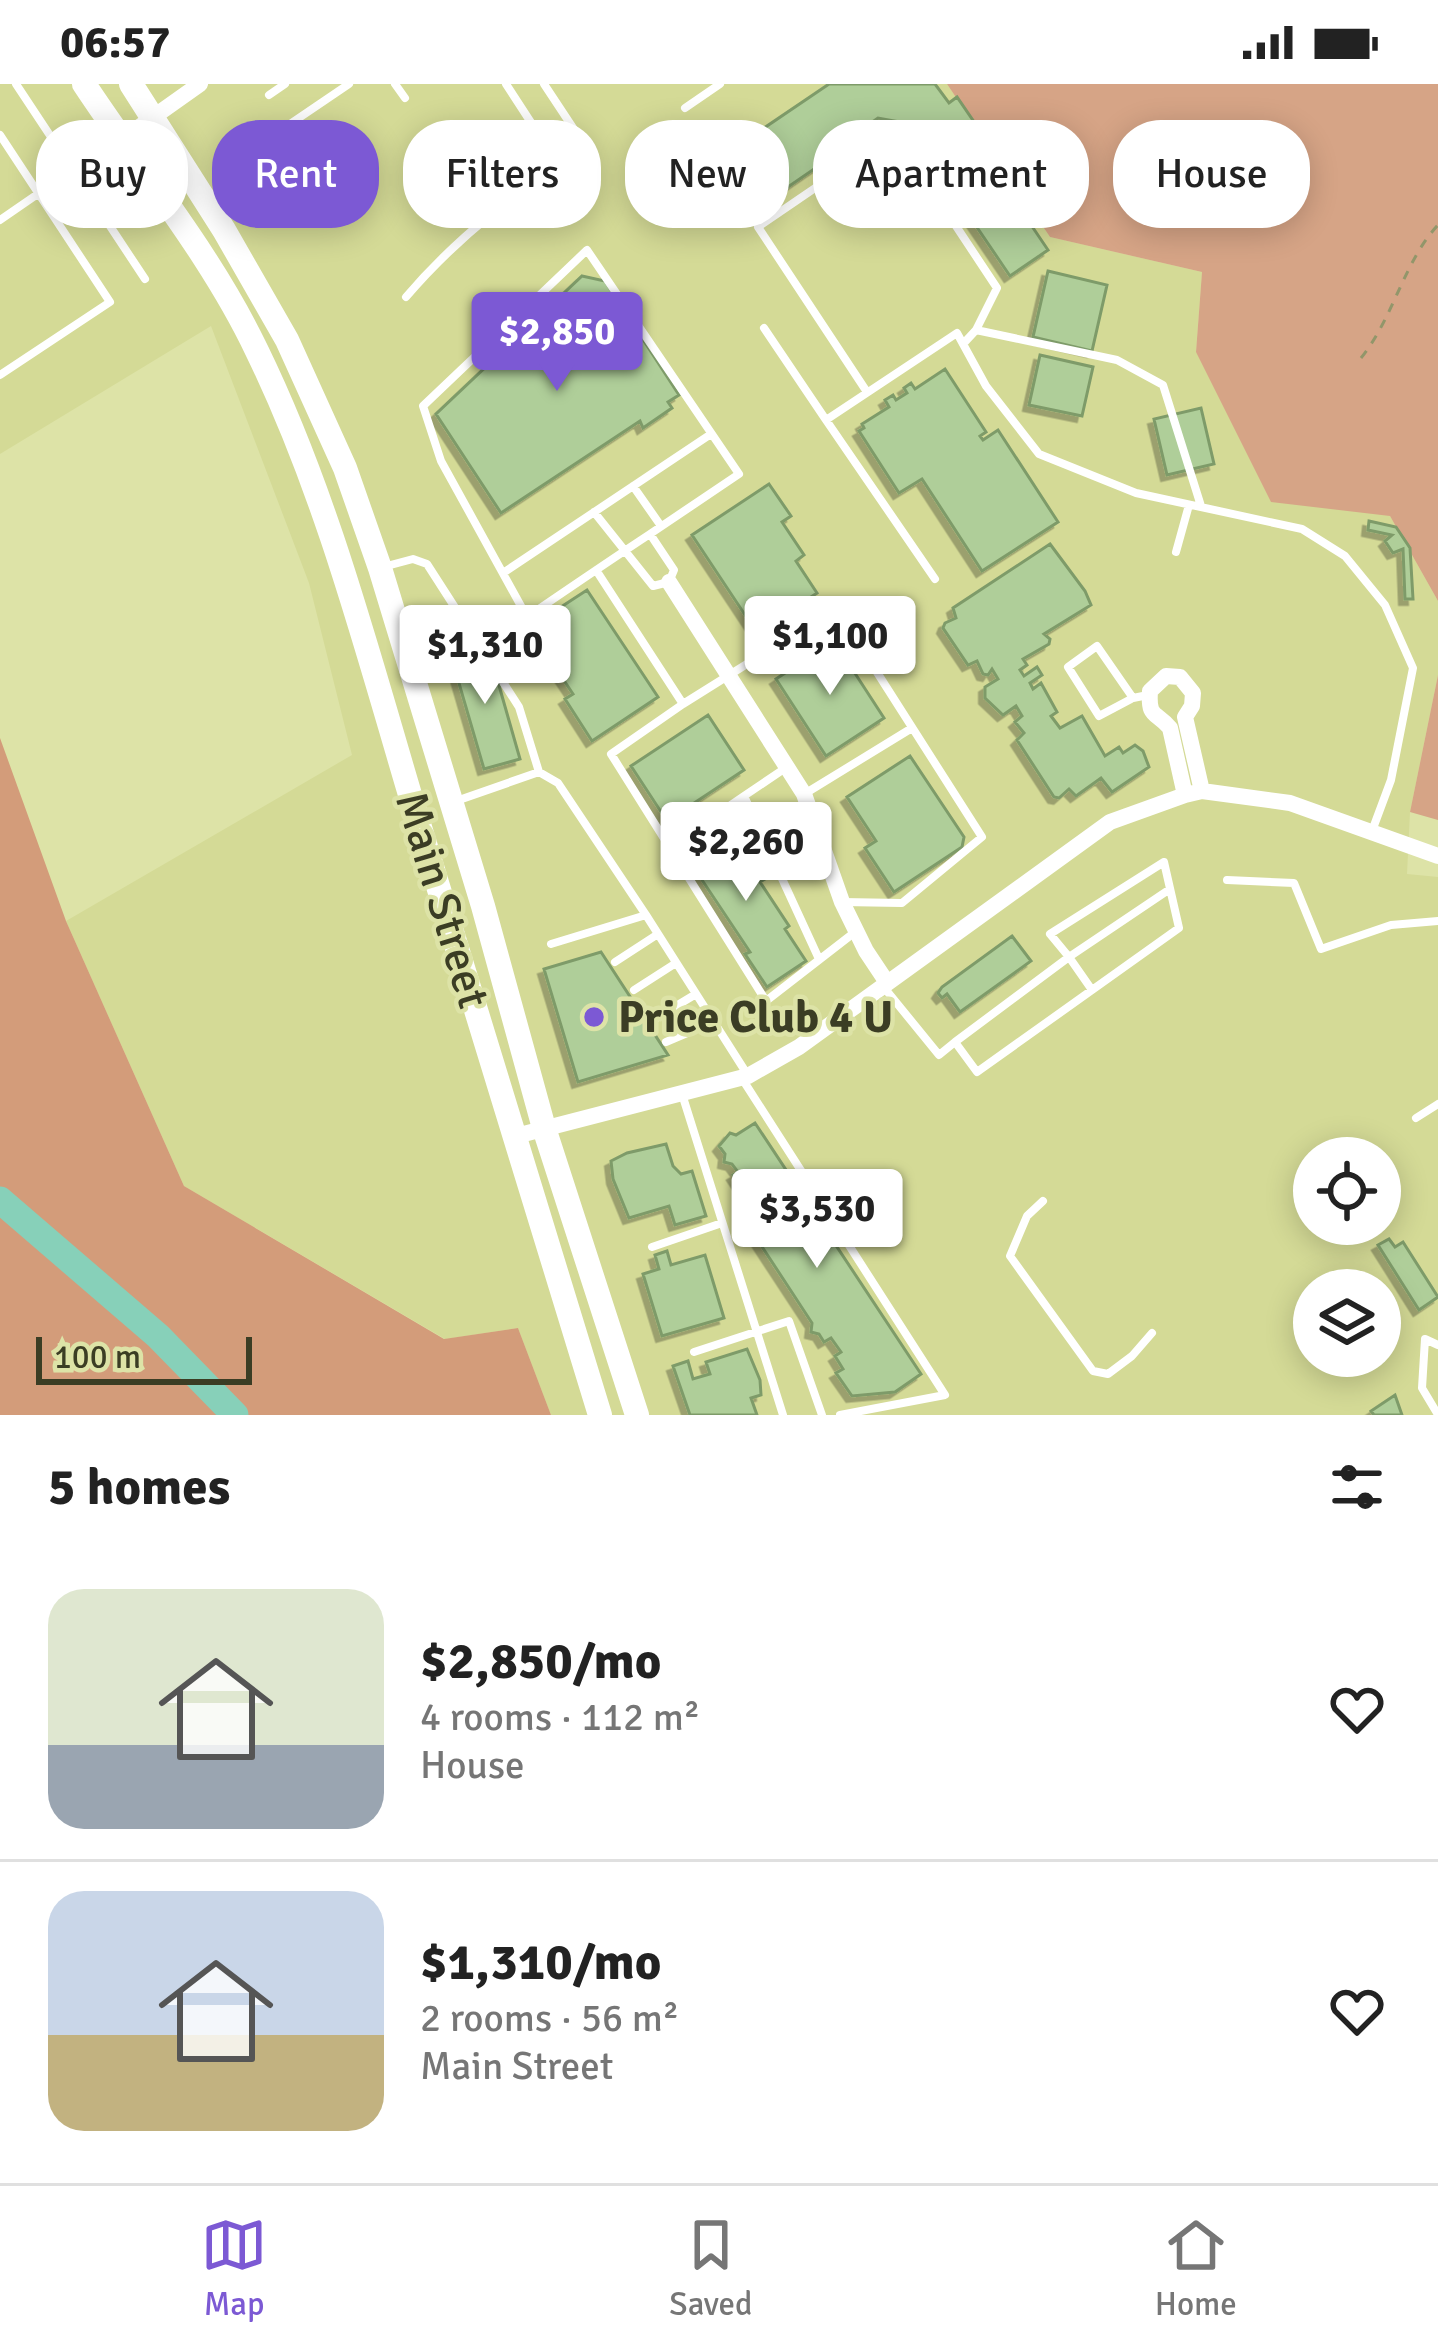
<!DOCTYPE html>
<html lang="en">
<head>
<meta charset="utf-8">
<style>
  :root { --surface:#fff; --page:#f6f6f6; --text:#222; --muted:#767676; --line:#e0e0e0; --accent:#7c59d4 }
  body { margin:0; font-family:Signika,sans-serif; background:var(--page); color:var(--text); height:100vh; display:flex; flex-direction:column; font-size:45px; white-space:nowrap }
  * { box-sizing:border-box; margin:0 }
  p { font-size:39px; color:var(--muted) }
  .icon { flex:none; width:66px; height:66px; fill:none; stroke:currentColor; stroke-width:2; stroke-linecap:round; stroke-linejoin:round }
  .map { position:relative; height:1331px; overflow:hidden }
  .sheet { display:flex; flex-direction:column; background:var(--surface); flex:1 }
  .sheet>* { flex:none }
  .guide { position:absolute; left:36px; top:36px; width:1368px; height:108px; display:flex; gap:24px }
  .controls { position:absolute; left:1293px; top:1053px; display:grid; gap:24px }
  .controls a { display:grid; place-items:center; width:108px; height:108px; border-radius:50%; background:var(--surface); box-shadow:0 6px 30px #0003; font-size:60px }
  .scale { position:absolute; left:36px; bottom:30px; width:216px; box-sizing:border-box; padding-left:12px; border:6px solid #3b3d24; border-top:0; font-size:33px; line-height:42px; white-space:nowrap; color:#3b3d24; -webkit-text-stroke:9px #dde3a7; paint-order:stroke }
  .price { position:absolute; translate:-50% -102px; padding:0 27px; border-radius:12px; background:#fff; color:#222; font-size:39px; line-height:78px; filter:drop-shadow(0 3px 6px #0008) }
  .price::after { content:''; position:absolute; left:50%; top:72px; width:36px; height:27px; margin-left:-18px; background:inherit; clip-path:polygon(0 0,100% 0,50% 100%) }
  .price.active { background:var(--accent); color:#fff }
  ul { padding:0; list-style:none }
  li { display:flex; align-items:center; gap:36px; height:300px; padding:0 48px }
  li+li { border-top:3px solid var(--line) }
  li span { display:grid; place-items:center; flex:none; width:336px; height:240px; border-radius:36px; color:#555 }
  li>.icon { margin-inline-start:auto }
  span .icon { width:144px; height:144px; fill:#fffc; stroke-width:1 }
  li b { font-size:51px }
  h2 { display:flex; justify-content:space-between; align-items:center; height:144px; padding:0 48px; font-size:51px }
  .tag { padding:0 42px; border-radius:48px; background:var(--surface); box-shadow:0 6px 30px #0003; font-size:42px; line-height:108px }
  .tag.active { background:var(--accent); color:#fff }
  .status { display:flex; justify-content:space-between; align-items:center; height:84px; padding:0 60px; background:var(--surface); direction:ltr }
  .status svg { height:33px; fill:currentColor }
  .tabs { display:flex; justify-content:space-around; align-items:center; height:168px; border-top:3px solid var(--line); background:var(--surface); font-size:33px; color:var(--muted) }
  .tabs a { display:grid; justify-items:center; gap:6px }
  .tabs .active { color:var(--accent) }
  .map>svg:first-child { display:block }
  .built { fill:#d4da96; fill-rule:evenodd }
  .green { fill:#d6a486 }
  .forest { fill:#d39c7a }
  .lines { fill:none; stroke-linecap:round; stroke-linejoin:round }
  .river { stroke:#87d0b9; stroke-width:27 }
  .building { fill:#afce99; stroke:#7e9b69; stroke-width:3; filter:url(#shadow) }
  .path { stroke:#92966a; stroke-width:3; stroke-dasharray:9 9; stroke-linecap:butt }
  .service { stroke:#fff; stroke-width:8 }
  .minor { stroke:#fff; stroke-width:16 }
  .secondary { stroke:#fff; stroke-width:24 }
  .poi-dot { fill:#7c59d4; stroke:#dde3a7; stroke-width:4.5 }
  .labels { text-anchor:middle; dominant-baseline:central; stroke-width:9; stroke-linejoin:round; paint-order:stroke }
  .street-label { font-size:45px; fill:#3b3d24; stroke:#dde3a7 }
  .poi-label { font-size:45px; font-weight:bold; fill:#3b3d24; stroke:#dde3a7; text-anchor:start }
</style>
</head>
<body>
<div class="status"><b>06:57</b><svg viewBox="0 0 49 12"><path d="M0 12V9h3v3zM5 12V6h3v6zM10 12V3h3v9zM15 12V0h3v12zM26 1h20v11H26zM47 4h2v5h-2z"/></svg></div>
<div class="map">
<svg width="1438" height="1331" viewBox="0 0 1438 1331">
  <defs>
    <filter id="shadow"><feDropShadow dx="-5.5" dy="5.5" stdDeviation="0" flood-color="#0004"/></filter>
  </defs>
  <rect width="100%" height="100%" fill="#dde3a7"/>
  <path class="built" d="M0 0H947L1050 153 1202 188 1196 268 1390 432 1438 517V591L1410 728 1407 790 1438 793V1331H551L518 1244 445 1255 184 1102 66 837 352 671 309 499 211 242 0 370ZM1314 1074H1380V1140H1314ZM1314 1206H1380V1272H1314Z"/>
  <path class="green" d="M947 0H1438V517L1390 432 1271 418 1196 268 1202 188 1050 153Z
    M1438 591V736L1410 728Z"/>
  <path class="forest" d="M0 654 66 837 184 1102 444 1255 518 1244 551 1331H0Z"/>
  <g class="lines">
    <path class="river" d="M0 1116 158 1252 235 1331"/>
  </g>
  <path class="building" d="M829 0H935L949 19 957 13 1011 92 1002 98 1048 166 1010 192 915 52 921 48 917 41 878 34 868 41 871 46 750 129 726 93 753 75 742 59Z
    M1048 187 1107 201 1092 267 1033 253Z
    M582 192 605 197 679 311 668 318 672 324 643 344 640 337 501 429 436 330Z
    M1040 271 1093 283 1082 332 1029 321Z
    M945 285 986 348 980 352 983 356 998 346 1058 438 982 487 922 395 899 409 859 347 864 344 862 340 889 323 885 316 893 311 896 316 907 309 904 304 911 299 915 305Z
    M1201 324 1214 380 1167 391 1154 335Z
    M769 400 791 432 782 438 804 471 796 477 817 509 757 549 692 451Z
    M1369 437 1396 443 1410 464 1413 515H1405L1403 465 1393 469 1385 457 1392 451 1368 446Z
    M1050 460 1085 507 1091 521 1044 550 1050 555 1049 560 1023 575 1027 581 1020 586 1024 592 1037 583 1042 591 1030 599 1033 605 1041 599 1057 628 1051 632 1060 644 1082 632 1105 672 1119 663 1123 669 1135 661 1143 667 1149 683 1112 708 1101 694 1076 712 1069 705 1059 714 1054 713 1017 656 1024 649 1015 638 1022 632 1016 622 1003 631 985 614V603L998 595 992 585 988 591 983 590 977 577 968 581 943 544 945 539 956 534 953 524Z
    M587 506 658 613 592 657 565 615 573 610 551 577 559 571 538 538Z
    M834 557 884 634 826 672 776 595Z
    M472 558 498 598 520 675 484 685 449 565Z
    M708 631 744 686 667 737 631 682Z
    M910 672 964 753 962 763 894 808 865 764 876 757 847 713Z
    M728 740 765 795 760 798 789 842 785 845 806 877 767 903 745 870 750 868 684 769Z
    M1012 852 1031 877 960 928 947 910 942 914 938 909 942 903Z
    M601 868 668 971 578 998 544 885Z
    M755 1039 921 1290 895 1308 852 1312 836 1289 843 1285 835 1272 841 1268 831 1254 824 1258 819 1250 811 1248 812 1239 755 1152 761 1148 744 1122 751 1118 733 1091 738 1088 732 1080 724 1078 725 1070 719 1062 730 1049 736 1051Z
    M666 1060 673 1082 681 1090 692 1087 706 1132 675 1141 669 1122 629 1134 613 1095 611 1077 627 1069Z
    M1389 1155 1395 1163 1403 1158 1438 1213 1419 1226 1378 1161Z
    M667 1167 671 1181 705 1171 724 1234 662 1252 643 1190 659 1185 655 1171Z
    M747 1265 760 1296 761 1311 751 1314 757 1331H690L673 1282 688 1277 693 1295 710 1290 706 1278Z
    M1395 1311 1402 1331H1374L1371 1327Z"/>
  <g class="lines">
    <path class="path" d="M1361 274C1394 233 1404 177 1438 141"/>
    <path class="service" d="M16 0 145 195
      M395 0 405 14
      M506 0 558 80
      M269 11 285 0
      M685 24 720 0
      M290 40 349 0
      M0 51 110 218 0 291
      M74 85 83 90 98 81 102 67
      M0 136 74 85 73 76 90 65 102 67 119 56
      M406 213C458 152 519 106 585 62L544 0
      M764 244 826 336
      M976 246 1117 276 1163 301 1201 422
      M867 308 758 143 878 61 907 68 997 204 976 246 963 260
      M633 402 661 442
      M594 428 653 502 669 498 674 486 650 450 739 390 587 166 423 322 441 377 527 533C568 505 609 477 650 450
      M1176 468 1189 421
      M383 483 413 475 427 480 519 623 539 688 459 716
      M596 486 683 620 611 670 766 917 855 848
      M503 489 711 350
      M935 495 826 336 957 249 986 302 1039 370 1136 409 1302 445 1345 472 1385 521 1413 584 1391 696 1372 747
      M1133 614 1097 562 1068 583 1099 632 1133 614 1148 611
      M683 620 836 524 982 753 902 819 842 818
      M787 683 744 712 819 875
      M539 688 558 699 646 831
      M806 709 912 644
      M669 763 744 712
      M1227 796 1294 799 1321 865 1391 841 1438 837
      M551 860 646 831 747 990
      M615 878 658 850
      M882 901 939 971 955 958 977 988 1179 844 1164 778 1050 850 1069 873 955 958
      M634 906 676 879
      M1092 906 1069 873 1170 805
      M653 936 696 910
      M666 958 713 938
      M741 993 945 1311 840 1331
      M682 1010 783 1331
      M1416 1034 1438 1020
      M1043 1117 1027 1132 1010 1172 1093 1287 1108 1290 1132 1272 1152 1249
      M652 1163 722 1139
      M694 1268 789 1237 822 1331
      M1437 1329 1422 1304 1425 1255 1438 1261"/>
    <path class="minor" d="M121 56 200 0
      M669 498 804 710 842 818 866 867 886 897
      M1185 711 1170 644C1156 627 1148 635 1150 607L1166 592 1180 593 1193 609 1192 622 1185 633 1202 707
      M512 1053 748 992 799 963 1110 738 1185 711 1202 707 1290 719 1438 772"/>
    <path class="secondary" d="M84 0C142 88 212 172 257 267 326 409 366 563 411 714 474 920 536 1126 600 1331
      M131 0 224 146 287 256 345 384 380 484 483 822 544 1044 637 1331"/>
  </g>
  <circle class="poi-dot" cx="594" cy="933" r="12"/>
  <g class="labels">
    <g class="street-label">
      <text transform="translate(442 816) rotate(73)">Main Street</text>
    </g>
    <g class="poi-label">
      <text x="618" y="933">Price Club 4 U</text>
    </g>
  </g>
</svg>
<div class="controls">
<a><svg class="icon" aria-label="locate" viewBox="0 0 24 24"><circle cx="12" cy="12" r="6"/><path d="M12 2v4M12 18v4M2 12h4M18 12h4"/></svg></a>
<a><svg class="icon" aria-label="layers" viewBox="0 0 24 24"><path d="M12 4l9 5-9 5-9-5zM3 14l9 5 9-5"/></svg></a>
</div>
<div class="scale">100 m</div>
<b class="price active" style="left:557px;top:310px">$2,850</b>
<b class="price" style="left:830px;top:614px">$1,100</b>
<b class="price" style="left:485px;top:623px">$1,310</b>
<b class="price" style="left:746px;top:820px">$2,260</b>
<b class="price" style="left:817px;top:1187px">$3,530</b>
<div class="guide">
<a class="tag">Buy</a>
<a class="tag active">Rent</a>
<a class="tag">Filters</a>
<a class="tag">New</a>
<a class="tag">Apartment</a>
<a class="tag">House</a>
</div>
</div>
<section class="sheet">
<h2>5 homes<svg class="icon" aria-label="filters" viewBox="0 0 24 24"><path d="M4 7h16M4 17h16"/><circle cx="9" cy="7" r="2"/><circle cx="15" cy="17" r="2"/></svg></h2>
<ul>
<li><span style="background:linear-gradient(#dfe7d0 65%,#9aa5b1 0)"><svg class="icon" aria-label="home" viewBox="0 0 24 24"><path d="M3 11l9-7 9 7M6 9v11h12V9"/></svg></span><div><b>$2,850/mo</b><p>4 rooms · 112 m²</p><p>House</p></div><svg class="icon" aria-label="heart" viewBox="0 0 24 24"><path d="M12 20l-8-8c-3-5 5-10 8-4 3-6 11-1 8 4z"/></svg></li>
<li><span style="background:linear-gradient(#c9d6e8 60%,#c2b280 0)"><svg class="icon" aria-label="home" viewBox="0 0 24 24"><path d="M3 11l9-7 9 7M6 9v11h12V9"/></svg></span><div><b>$1,310/mo</b><p>2 rooms · 56 m²</p><p>Main Street</p></div><svg class="icon" aria-label="heart" viewBox="0 0 24 24"><path d="M12 20l-8-8c-3-5 5-10 8-4 3-6 11-1 8 4z"/></svg></li>
</ul>
</section>
<nav class="tabs">
<a class="active"><svg class="icon" aria-label="map" viewBox="0 0 24 24"><path d="M3 6l6-2 6 2 6-2v14l-6 2-6-2-6 2zM9 4v14M15 6v14"/></svg>Map</a>
<a><svg class="icon" aria-label="saved" viewBox="0 0 24 24"><path d="M7 4h10v16l-5-4-5 4z"/></svg>Saved</a>
<a><svg class="icon" aria-label="home" viewBox="0 0 24 24"><path d="M3 11l9-7 9 7M6 9v11h12V9"/></svg>Home</a>
</nav>
</body>
</html>
